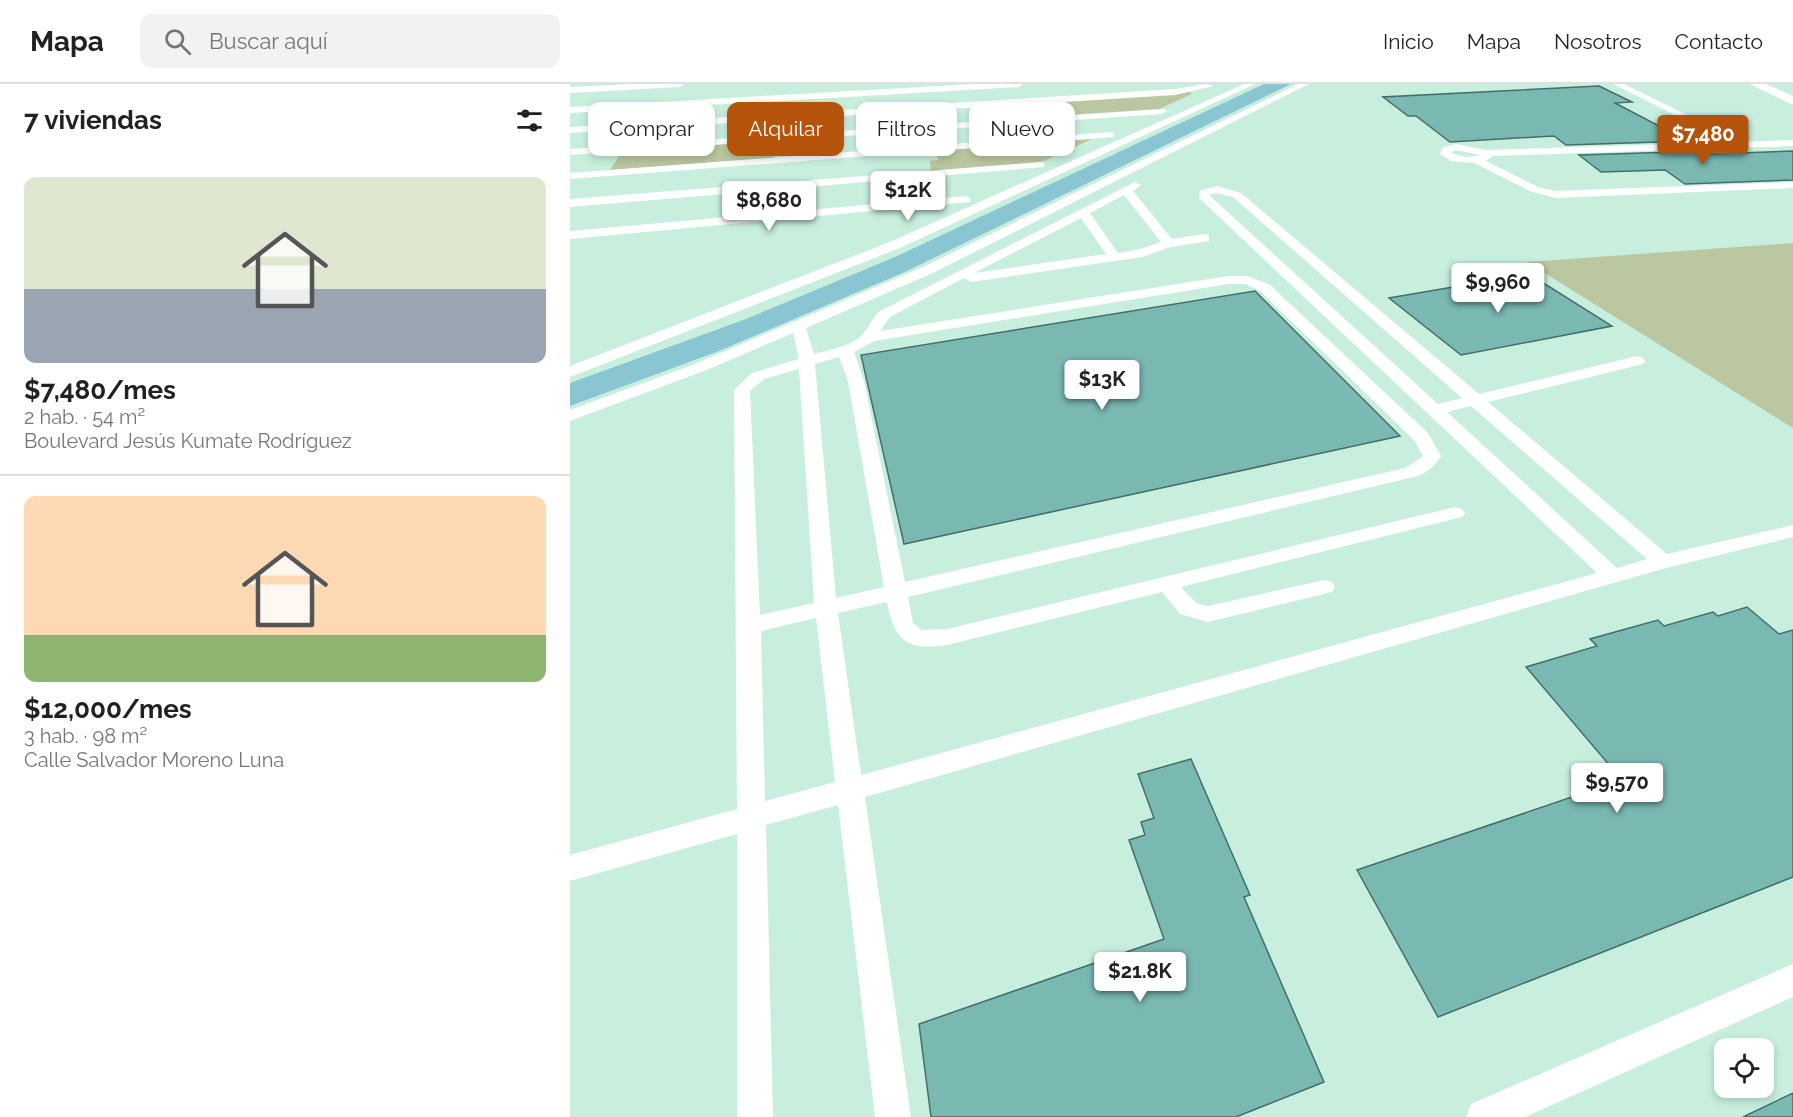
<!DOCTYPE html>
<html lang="es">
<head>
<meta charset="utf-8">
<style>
  :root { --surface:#fff; --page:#f2f2f2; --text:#202124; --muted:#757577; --line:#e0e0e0; --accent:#b45309 }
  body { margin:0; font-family:Raleway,sans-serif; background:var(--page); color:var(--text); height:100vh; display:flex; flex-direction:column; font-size:22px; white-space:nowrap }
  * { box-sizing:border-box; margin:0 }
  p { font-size:20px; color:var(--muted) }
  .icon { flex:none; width:33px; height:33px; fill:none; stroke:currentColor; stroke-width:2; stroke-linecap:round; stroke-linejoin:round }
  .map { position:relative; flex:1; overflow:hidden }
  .panel { display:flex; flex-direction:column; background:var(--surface); width:570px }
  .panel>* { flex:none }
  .hud { position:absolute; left:18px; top:18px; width:570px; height:54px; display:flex; gap:12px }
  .controls { position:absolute; left:1144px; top:954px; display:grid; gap:12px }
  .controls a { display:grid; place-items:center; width:60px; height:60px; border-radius:12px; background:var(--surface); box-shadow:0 3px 9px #0003; font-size:30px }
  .price { position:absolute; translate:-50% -51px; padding:0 14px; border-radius:6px; background:#fff; color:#222; font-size:20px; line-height:39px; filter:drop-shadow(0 2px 3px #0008) }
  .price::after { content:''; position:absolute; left:50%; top:36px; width:18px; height:14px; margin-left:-9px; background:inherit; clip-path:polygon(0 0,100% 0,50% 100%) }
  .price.selected { background:var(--accent); color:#fff }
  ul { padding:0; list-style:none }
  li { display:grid; align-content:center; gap:12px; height:318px; padding:0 24px }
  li+li { border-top:2px solid var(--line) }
  li span { display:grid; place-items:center; height:186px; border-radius:12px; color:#555 }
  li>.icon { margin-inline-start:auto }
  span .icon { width:108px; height:108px; fill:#fffc; stroke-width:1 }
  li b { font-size:26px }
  h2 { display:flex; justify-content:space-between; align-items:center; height:72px; padding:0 24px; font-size:26px }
  .chip { padding:0 21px; border-radius:12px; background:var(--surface); box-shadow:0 3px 9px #0003; font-size:21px; line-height:54px }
  .chip.selected { background:var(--accent); color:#fff }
  header { display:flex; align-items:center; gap:36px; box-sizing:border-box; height:84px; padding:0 30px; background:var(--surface); border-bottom:2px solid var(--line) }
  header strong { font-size:28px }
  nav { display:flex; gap:33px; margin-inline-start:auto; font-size:21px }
  .search { width:420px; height:54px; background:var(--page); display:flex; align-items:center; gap:15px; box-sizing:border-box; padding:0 21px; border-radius:12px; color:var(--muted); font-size:22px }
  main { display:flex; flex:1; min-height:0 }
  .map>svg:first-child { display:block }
  .green { fill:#bbc7a0 }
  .water { fill:#89c6d1 }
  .building { fill:#7ab8b2; stroke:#446f6a; stroke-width:1.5 }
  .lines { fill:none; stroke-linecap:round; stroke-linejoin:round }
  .minor { fill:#fff; fill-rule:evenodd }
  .highway { fill:#fff; fill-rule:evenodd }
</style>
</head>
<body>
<header>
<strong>Mapa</strong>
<div class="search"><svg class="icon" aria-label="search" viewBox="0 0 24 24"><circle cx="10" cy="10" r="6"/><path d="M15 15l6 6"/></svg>Buscar aquí</div>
<nav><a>Inicio</a><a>Mapa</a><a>Nosotros</a><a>Contacto</a></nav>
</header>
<main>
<section class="panel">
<h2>7 viviendas<svg class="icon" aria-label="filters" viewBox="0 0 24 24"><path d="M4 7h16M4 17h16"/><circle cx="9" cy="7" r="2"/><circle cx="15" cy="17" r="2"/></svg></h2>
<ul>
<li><span style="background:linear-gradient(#dfe7d0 60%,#9aa5b1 0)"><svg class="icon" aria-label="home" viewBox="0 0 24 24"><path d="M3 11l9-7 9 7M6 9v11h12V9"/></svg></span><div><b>$7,480/mes</b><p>2 hab. · 54 m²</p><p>Boulevard Jesús Kumate Rodríguez</p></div></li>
<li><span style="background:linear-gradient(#ffd9b3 75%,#8fb573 0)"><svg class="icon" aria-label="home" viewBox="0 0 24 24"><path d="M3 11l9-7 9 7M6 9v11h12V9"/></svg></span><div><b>$12,000/mes</b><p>3 hab. · 98 m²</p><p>Calle Salvador Moreno Luna</p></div></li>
</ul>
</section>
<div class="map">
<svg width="1223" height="1033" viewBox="0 0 1223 1033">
  <rect width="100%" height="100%" fill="#c8efdd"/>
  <path class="green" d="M619 8 622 10 589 25 495 31 491 24 498 23 495 17Z
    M209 55 204 74 40 86 53 66Z
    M522 55 469 79 361 87 360 77 368 76 366 67Z
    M1223 159V344L957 178Z"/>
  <path class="water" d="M694 0H721L337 187 149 267 0 322V299L176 235 325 173Z"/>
  <path class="building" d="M1029 2 1062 18 1045 19 1118 57 996 61 984 52 880 58 846 32H838L813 13Z
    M1137 67 1142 70 1223 67V96L1115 100 1095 86 1031 88 1009 71Z
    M959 190 1042 242 891 271 819 214Z
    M685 207 830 352 334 460 291 271Z
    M1177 523 1209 550 1223 546V793L868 933 787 786 1052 696 956 583 1027 562 1020 555 1088 536 1094 542 1143 528 1148 532Z
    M621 675 680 811 674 813 754 998 666 1033H361L349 940 594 855 559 756 575 751 571 738 584 734 568 690Z
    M1223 1009V1033H1173Z"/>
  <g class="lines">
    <path class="minor" d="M62 0H114L110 3 0 9V3Z
      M404 0H453L449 3 0 29V23Z
      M636 0 644 2 605 11 0 49V43L605 5Z
      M674 0H685L330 164 0 293V282L320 158Z
      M728 0H739L363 189 236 244 244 270C258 266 283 262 293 250 300 243 300 236 310 227L565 98 571 101 563 107 602 155 634 150 639 151V157L601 163 572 173 401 198 394 194 320 233 310 247 658 192H678L700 201 858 349 871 372C864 382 859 387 848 392L338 513 343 539 352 546 377 545 885 423 892 425 895 429 892 433 611 503 626 519 638 522 754 496 762 498 765 503 762 508 754 510 638 538 610 530 592 508 377 561C337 567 324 557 317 518L268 529 291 691 1027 489 629 114V107L647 102 671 109 909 310 1067 272 1073 274 1075 277 1073 280 918 318 1097 470 1223 441V453L1096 484 295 713 341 1033H305L268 721 196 741 203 1033H167V750L0 797V771L167 725 164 306 182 289 229 275 223 249 134 287 0 337V326L122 281 353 183ZM647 109 663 113 892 314 868 320 639 111ZM554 111 591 158 570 165 548 169 520 129ZM511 134 536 170 404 189ZM658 200H676L690 207 844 356 853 372 835 384 335 498 294 297 284 268 304 257ZM269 273 278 297 314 503 266 514 245 280ZM229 285 244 519 190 531 180 307 194 295ZM901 322 1077 475 1047 484 877 328ZM246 534 265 698 195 717 191 547Z
      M1043 0H1054L1125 35 1117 37Z
      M595 25 597 27 592 30 0 71V65Z
      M540 48 544 49V53L0 95V89Z
      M1223 56V62L923 72 916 77 968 103 985 107 1223 98V104L985 114 960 107 904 79 881 77 870 70 872 64 886 60 916 66ZM886 66 910 71 896 73 881 69Z
      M470 78 474 79V83L0 123V115Z
      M396 112 400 114V118L0 155V147Z
      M1223 880V913L955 1033H896L901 1020Z"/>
    <path class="highway" d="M1180 0H1196L1223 12V21Z"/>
  </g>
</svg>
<div class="controls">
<a><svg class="icon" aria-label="locate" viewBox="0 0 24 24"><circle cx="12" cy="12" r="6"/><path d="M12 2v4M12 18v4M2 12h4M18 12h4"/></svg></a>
</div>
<b class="price selected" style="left:1133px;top:82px">$7,480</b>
<b class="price" style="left:338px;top:138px">$12K</b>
<b class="price" style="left:199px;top:148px">$8,680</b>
<b class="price" style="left:928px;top:230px">$9,960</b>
<b class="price" style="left:532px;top:327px">$13K</b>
<b class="price" style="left:1047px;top:730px">$9,570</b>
<b class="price" style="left:570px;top:919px">$21.8K</b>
<div class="hud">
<a class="chip">Comprar</a>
<a class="chip selected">Alquilar</a>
<a class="chip">Filtros</a>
<a class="chip">Nuevo</a>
</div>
</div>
</main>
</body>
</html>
